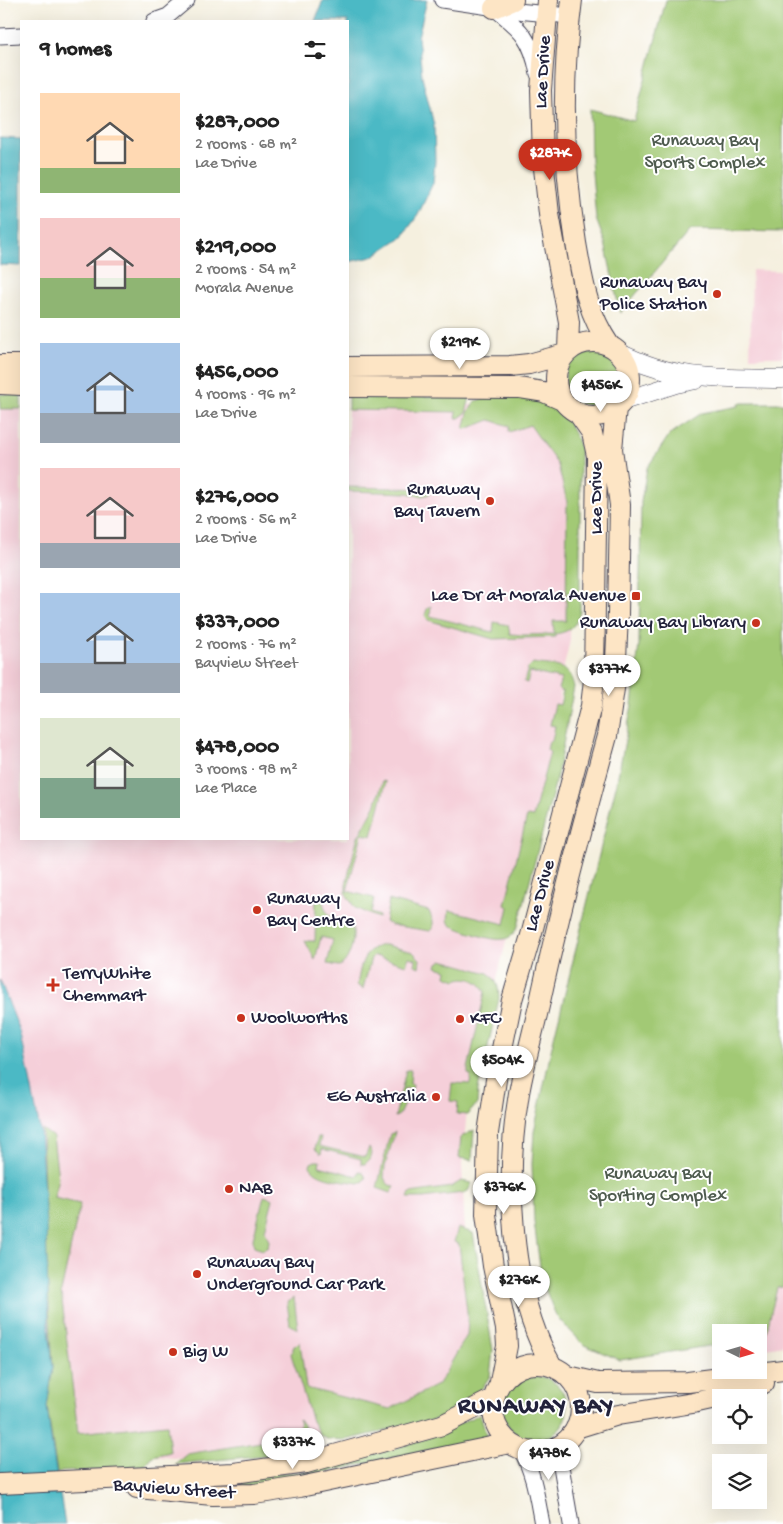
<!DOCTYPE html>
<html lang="en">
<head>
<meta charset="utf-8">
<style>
  :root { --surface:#fff; --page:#f2f2f2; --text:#222; --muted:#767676; --accent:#c8321e }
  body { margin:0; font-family:"Gochi Hand",sans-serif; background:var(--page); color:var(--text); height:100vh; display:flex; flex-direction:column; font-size:19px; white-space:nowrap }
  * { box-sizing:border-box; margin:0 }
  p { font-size:16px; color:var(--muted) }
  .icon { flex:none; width:28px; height:28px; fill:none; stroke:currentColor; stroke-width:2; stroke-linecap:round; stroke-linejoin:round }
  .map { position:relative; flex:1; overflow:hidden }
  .details { position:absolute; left:20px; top:20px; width:329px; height:820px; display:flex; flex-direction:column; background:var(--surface); border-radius:0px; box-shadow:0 5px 20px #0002 }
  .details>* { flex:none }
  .needle { width:32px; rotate:95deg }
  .buttons { position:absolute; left:712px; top:1324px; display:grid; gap:10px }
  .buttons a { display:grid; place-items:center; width:55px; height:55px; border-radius:0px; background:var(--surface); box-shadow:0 5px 20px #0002; font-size:25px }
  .price { position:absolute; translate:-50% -42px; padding:0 11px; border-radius:18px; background:#fff; color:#222; font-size:16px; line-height:32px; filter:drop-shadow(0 1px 2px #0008) }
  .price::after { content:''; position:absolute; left:50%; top:30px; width:15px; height:11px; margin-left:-8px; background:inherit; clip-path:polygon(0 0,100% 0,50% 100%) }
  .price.active { background:var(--accent); color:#fff }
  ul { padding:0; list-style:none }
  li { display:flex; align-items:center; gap:15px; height:125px; padding:0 20px }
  li span { display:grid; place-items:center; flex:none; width:140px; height:100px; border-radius:0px; color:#555 }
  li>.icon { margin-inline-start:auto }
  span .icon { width:60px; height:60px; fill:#fffc; stroke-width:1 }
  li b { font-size:21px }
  h2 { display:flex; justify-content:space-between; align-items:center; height:60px; padding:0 20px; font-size:21px }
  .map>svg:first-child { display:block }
  .built { fill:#f5cfd9 }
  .green { fill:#a2c974; stroke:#627658 }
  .water { fill:#4bb9c5; stroke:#366e80 }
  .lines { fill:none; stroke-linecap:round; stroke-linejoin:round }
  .minor-casing { stroke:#424154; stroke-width:17 }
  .tertiary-casing { stroke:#424154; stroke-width:19 }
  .secondary-casing { stroke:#424154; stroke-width:22 }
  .minor { stroke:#fff; stroke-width:15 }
  .tertiary { stroke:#fff; stroke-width:18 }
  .secondary { stroke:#fde5c5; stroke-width:20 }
  .poi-dot { fill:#c8321e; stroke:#fff; stroke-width:2 }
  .labels { text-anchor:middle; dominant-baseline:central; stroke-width:4; stroke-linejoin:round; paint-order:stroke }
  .street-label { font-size:19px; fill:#22223b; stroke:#fff }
  .park-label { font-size:19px; fill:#4f5c4f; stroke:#fff }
  .poi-label { font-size:19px; fill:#22223b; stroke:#fff; text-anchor:start }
  .district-label { font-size:24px; font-weight:bold; letter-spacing:1px; fill:#22223b; stroke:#fff }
</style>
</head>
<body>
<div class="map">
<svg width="783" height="1524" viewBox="0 0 783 1524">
  <rect width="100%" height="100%" fill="#fff"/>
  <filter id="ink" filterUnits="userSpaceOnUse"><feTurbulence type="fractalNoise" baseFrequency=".02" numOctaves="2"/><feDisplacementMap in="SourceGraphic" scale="10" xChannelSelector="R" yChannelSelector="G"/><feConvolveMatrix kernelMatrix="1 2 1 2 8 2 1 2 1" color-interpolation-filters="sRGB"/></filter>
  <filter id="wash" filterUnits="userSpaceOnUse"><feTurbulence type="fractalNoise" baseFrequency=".0096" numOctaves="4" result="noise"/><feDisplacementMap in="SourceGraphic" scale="20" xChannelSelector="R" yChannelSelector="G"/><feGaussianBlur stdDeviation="1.12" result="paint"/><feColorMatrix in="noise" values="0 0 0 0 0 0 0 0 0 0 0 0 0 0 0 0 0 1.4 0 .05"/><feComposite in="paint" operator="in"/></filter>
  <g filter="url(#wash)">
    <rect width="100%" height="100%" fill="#f5f0df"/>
    <path class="built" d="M752 270 783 271V357H750Z
      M0 401H21V839H348V404L475 405 530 424 565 466 572 505 570 640 561 680 558 726 468 1099 462 1164 465 1236 474 1301 460 1374 397 1417 205 1461 52 1446 47 1407 53 1367 49 1329 46 1224 21 1034 0 980Z
      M783 1287V1345L762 1349 777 1288Z"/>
    <path class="green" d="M666 0H783V232L690 230 620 313 605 243 596 219 591 161 590 109 634 121Z
      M565 379a27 27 0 1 1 54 0a27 27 0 1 1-54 0Z
      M0 394H21V409H0Z
      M348 395 470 397 466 413 459 418H456L457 412 348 410Z
      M497 395C511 397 527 397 540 400 561 406 574 430 580 448V612C576 626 570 632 555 634V637L493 639 428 620 425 615 427 609 431 606 430 616 493 632 494 622 508 625 510 634 524 635 554 634 553 621H566L567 502 558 465 530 425 509 432V426L490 420 464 430 468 413 475 401Z
      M739 403H783V1287L777 1288 765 1337 759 1338V1332H721V1344L620 1360 584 1345 556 1316 542 1281 534 1222 532 1164 534 1132 552 1046 616 786 632 705 639 645 641 502 647 468 670 434 702 413 739 406Z
      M348 487 435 489C428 498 418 497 408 493L348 491Z
      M533 663C553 667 569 662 574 687L557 776 518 926C515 932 511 938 504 939 493 942 461 930 450 925L448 920 449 910 505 924 509 907 505 905 527 816 533 817 550 752 547 750 549 741H552L555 726 550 725 555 704 560 705 563 692 558 689 561 679 530 672 527 683 524 682 528 668Z
      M383 781 386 782 372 836 362 834 347 891 374 898 371 913 379 916 378 918 355 908 346 894V884L357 839 375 806Z
      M316 896 322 898C323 903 325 909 327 913 333 921 346 917 351 924 357 933 350 963 339 966 335 966 331 964 327 964L333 940 321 937 315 960 305 941H315Z
      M389 900 429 911 433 921V929L430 931 391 925 385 922Z
      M385 945 413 952 420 959 419 967 415 965 416 959 409 957 406 965 375 956 371 958 363 989 357 985C361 966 362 947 385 945Z
      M442 960 488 973C497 979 499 988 499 999L478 1089 477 1104 467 1115 457 1114 458 1102 450 1101 452 1083 470 1084 471 1075 468 1074V1069L485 992C481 981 467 975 456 980L446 976 447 970 437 967 438 963Z
      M406 1070H411L410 1084H413L412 1089 404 1088V1104L399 1115 395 1117Z
      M42 1129 53 1137 58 1178 54 1198 80 1204 61 1292 78 1433 167 1424 170 1452 153 1456 144 1466 86 1471 57 1472 47 1407 53 1367 47 1274Z
      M474 1130 472 1160 459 1158 461 1137Z
      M395 1132 385 1166 384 1178 389 1185 395 1186 391 1193 377 1188 390 1134Z
      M318 1137H321L319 1146 365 1157 369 1148 372 1153 371 1158 365 1164H361V1159L322 1149 321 1154 315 1149Z
      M315 1161H320L319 1166 357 1176 359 1171 363 1172 366 1178 363 1182 358 1183C344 1180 317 1180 310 1166L311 1163Z
      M461 1181 472 1183 468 1191 463 1193 423 1198H408L410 1193 451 1187Z
      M264 1196 273 1199 265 1230 269 1241 268 1247 263 1250 254 1247 253 1239Z
      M458 1228 473 1233 493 1350 490 1376 478 1394 463 1407 446 1417 346 1440 327 1439 320 1435 312 1421 291 1354 294 1346 300 1342 306 1388 390 1409 439 1384 467 1335 468 1320 459 1244 454 1242Z
      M294 1298 298 1329 290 1325 287 1302Z
      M503 1408a32 32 0 1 1 64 0a32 32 0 1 1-64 0Z
      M480 1414 487 1438 244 1489 98 1480 304 1472 389 1450 430 1437Z
      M299 1419 319 1449 296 1452 301 1442Z
      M284 1434 283 1449 268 1455 175 1464 187 1454 267 1441Z"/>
    <path class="water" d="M323 0H427L418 37 422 76 434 125 435 161 433 183 418 215 403 236 372 257 348 262V21H315Z
      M0 138 21 139V266L0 265Z
      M0 980 21 1034 40 1130 46 1224 49 1329 53 1367 47 1407 52 1446 65 1524H0Z"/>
  </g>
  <g filter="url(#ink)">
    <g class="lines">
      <defs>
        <path id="minor" d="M442 0 517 11 570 16
          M494 8C522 30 531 38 538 74
          M154 21 168 16 187 0
          M0 36 21 35
          M565 1443 561 1466 571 1524
          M521 1450C534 1473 537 1498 542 1524"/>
        <path id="tertiary" d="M618 352C630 358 642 363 655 367 696 380 740 378 783 379
          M623 401 676 384 696 380"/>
        <path id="secondary" d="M548 0 541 90 543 159 549 214 569 322 568 351
          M572 0C561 81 563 162 576 243 583 283 587 312 610 346
          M494 8 513 0
          M556 379a37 37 0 1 1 74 0a37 37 0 1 1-74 0Z
          M0 365H21
          M348 367 510 366 529 364 565 354
          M0 384 21 385
          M348 387 519 388 544 392 562 400
          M493 1408a44 44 0 1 1 88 0a44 44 0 1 1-88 0Z
          M552 1366C509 1292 505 1176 519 1093 525 1060 534 1029 541 997 560 909 583 823 607 736L615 682 618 614 620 505 612 449 616 408
          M568 1376 598 1383 688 1382 783 1370
          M500 1382 507 1346 506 1329 493 1266 486 1214 488 1133 497 1073 512 1000 532 932 591 706 594 680 597 456 592 433 578 413
          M576 1428 618 1415 693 1403 720 1397 764 1383
          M0 1484 234 1473 306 1463 442 1425 493 1399
          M137 1488 213 1495 254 1494 300 1487 510 1443"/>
      </defs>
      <use href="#minor" class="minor-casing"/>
      <use href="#tertiary" class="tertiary-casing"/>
      <use href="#secondary" class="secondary-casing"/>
      <use href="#minor" class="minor"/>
      <use href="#tertiary" class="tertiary"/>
      <use href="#secondary" class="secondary"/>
    </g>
  </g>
  <g class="poi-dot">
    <circle cx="717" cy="294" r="5"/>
    <circle cx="490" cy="501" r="5"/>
    <rect x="631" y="591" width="10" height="10" rx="2.5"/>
    <circle cx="756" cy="623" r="5"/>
    <circle cx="257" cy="910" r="5"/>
    <path d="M50.5 977.5h5v5h5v5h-5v5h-5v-5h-5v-5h5z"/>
    <circle cx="241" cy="1018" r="5"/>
    <circle cx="460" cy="1019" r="5"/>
    <circle cx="436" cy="1097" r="5"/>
    <circle cx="229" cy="1189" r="5"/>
    <circle cx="197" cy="1274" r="5"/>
    <circle cx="173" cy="1352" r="5"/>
  </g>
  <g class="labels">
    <g class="street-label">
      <text transform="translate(544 72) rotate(-87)">Lae Drive</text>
      <text transform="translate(597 498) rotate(-90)">Lae Drive</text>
      <text transform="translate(541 896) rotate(-75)">Lae Drive</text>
      <text transform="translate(174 1490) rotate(4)">Bayview Street</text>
    </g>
    <g class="park-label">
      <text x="705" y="141">Runaway Bay<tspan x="705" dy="22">Sports Complex</tspan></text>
      <text x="658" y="1174">Runaway Bay<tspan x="658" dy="22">Sporting Complex</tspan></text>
    </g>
    <g class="poi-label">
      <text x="707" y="283" text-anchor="end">Runaway Bay<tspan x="707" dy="22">Police Station</tspan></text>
      <text x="480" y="490" text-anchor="end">Runaway<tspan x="480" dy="22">Bay Tavern</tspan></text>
      <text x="626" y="596" text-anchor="end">Lae Dr at Morala Avenue</text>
      <text x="746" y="623" text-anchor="end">Runaway Bay Library</text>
      <text x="267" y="899">Runaway<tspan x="267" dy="22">Bay Centre</tspan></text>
      <text x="63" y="974">TerryWhite<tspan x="63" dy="22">Chemmart</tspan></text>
      <text x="251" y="1018">Woolworths</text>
      <text x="470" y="1019">KFC</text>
      <text x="426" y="1097" text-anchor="end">EG Australia</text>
      <text x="239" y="1189">NAB</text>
      <text x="207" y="1263">Runaway Bay<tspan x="207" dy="22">Underground Car Park</tspan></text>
      <text x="183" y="1352">Big W</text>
    </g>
    <g class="district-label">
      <text x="536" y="1407">RUNAWAY BAY</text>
    </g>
  </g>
</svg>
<div class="buttons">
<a><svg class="needle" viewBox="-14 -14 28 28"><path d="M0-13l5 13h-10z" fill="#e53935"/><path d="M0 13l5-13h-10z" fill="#767676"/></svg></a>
<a><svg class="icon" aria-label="locate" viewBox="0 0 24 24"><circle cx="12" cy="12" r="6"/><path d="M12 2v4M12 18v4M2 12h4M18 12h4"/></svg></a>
<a><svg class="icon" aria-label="layers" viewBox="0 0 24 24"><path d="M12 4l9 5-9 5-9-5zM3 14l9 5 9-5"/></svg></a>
</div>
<b class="price active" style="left:550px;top:181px">$287K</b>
<b class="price" style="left:460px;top:370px">$219K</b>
<b class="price" style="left:601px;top:413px">$456K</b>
<b class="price" style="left:609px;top:697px">$377K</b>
<b class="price" style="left:502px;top:1088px">$504K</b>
<b class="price" style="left:504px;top:1215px">$376K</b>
<b class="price" style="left:519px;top:1308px">$276K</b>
<b class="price" style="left:293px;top:1470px">$337K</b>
<b class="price" style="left:549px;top:1481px">$478K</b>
<section class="details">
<h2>9 homes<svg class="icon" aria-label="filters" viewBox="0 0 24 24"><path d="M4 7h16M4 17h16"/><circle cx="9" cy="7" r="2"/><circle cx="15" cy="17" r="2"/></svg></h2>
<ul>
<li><span style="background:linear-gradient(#ffd9b3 75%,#8fb573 0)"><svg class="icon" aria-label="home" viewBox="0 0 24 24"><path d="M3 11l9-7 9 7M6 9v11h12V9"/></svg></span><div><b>$287,000</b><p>2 rooms · 68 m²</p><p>Lae Drive</p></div></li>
<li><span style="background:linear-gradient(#f6c9c9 60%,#8fb573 0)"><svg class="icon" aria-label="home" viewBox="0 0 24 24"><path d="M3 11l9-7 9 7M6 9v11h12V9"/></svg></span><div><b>$219,000</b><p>2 rooms · 54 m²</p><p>Morala Avenue</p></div></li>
<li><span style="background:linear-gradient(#a9c7e8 70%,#9aa5b1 0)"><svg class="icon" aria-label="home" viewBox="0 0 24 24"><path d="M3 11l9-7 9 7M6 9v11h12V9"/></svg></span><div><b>$456,000</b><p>4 rooms · 96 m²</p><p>Lae Drive</p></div></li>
<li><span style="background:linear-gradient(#f6c9c9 75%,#9aa5b1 0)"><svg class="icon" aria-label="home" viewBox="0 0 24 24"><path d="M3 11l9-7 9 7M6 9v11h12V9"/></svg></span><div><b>$276,000</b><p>2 rooms · 56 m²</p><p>Lae Drive</p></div></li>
<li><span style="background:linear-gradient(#a9c7e8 70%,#9aa5b1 0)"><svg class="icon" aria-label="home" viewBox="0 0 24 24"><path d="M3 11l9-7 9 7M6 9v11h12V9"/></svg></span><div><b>$337,000</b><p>2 rooms · 76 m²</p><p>Bayview Street</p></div></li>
<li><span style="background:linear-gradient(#dfe7d0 60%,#7fa58c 0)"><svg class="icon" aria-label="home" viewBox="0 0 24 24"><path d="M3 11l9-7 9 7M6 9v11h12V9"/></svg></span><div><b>$478,000</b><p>3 rooms · 98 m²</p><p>Lae Place</p></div></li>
</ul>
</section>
</div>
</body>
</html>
